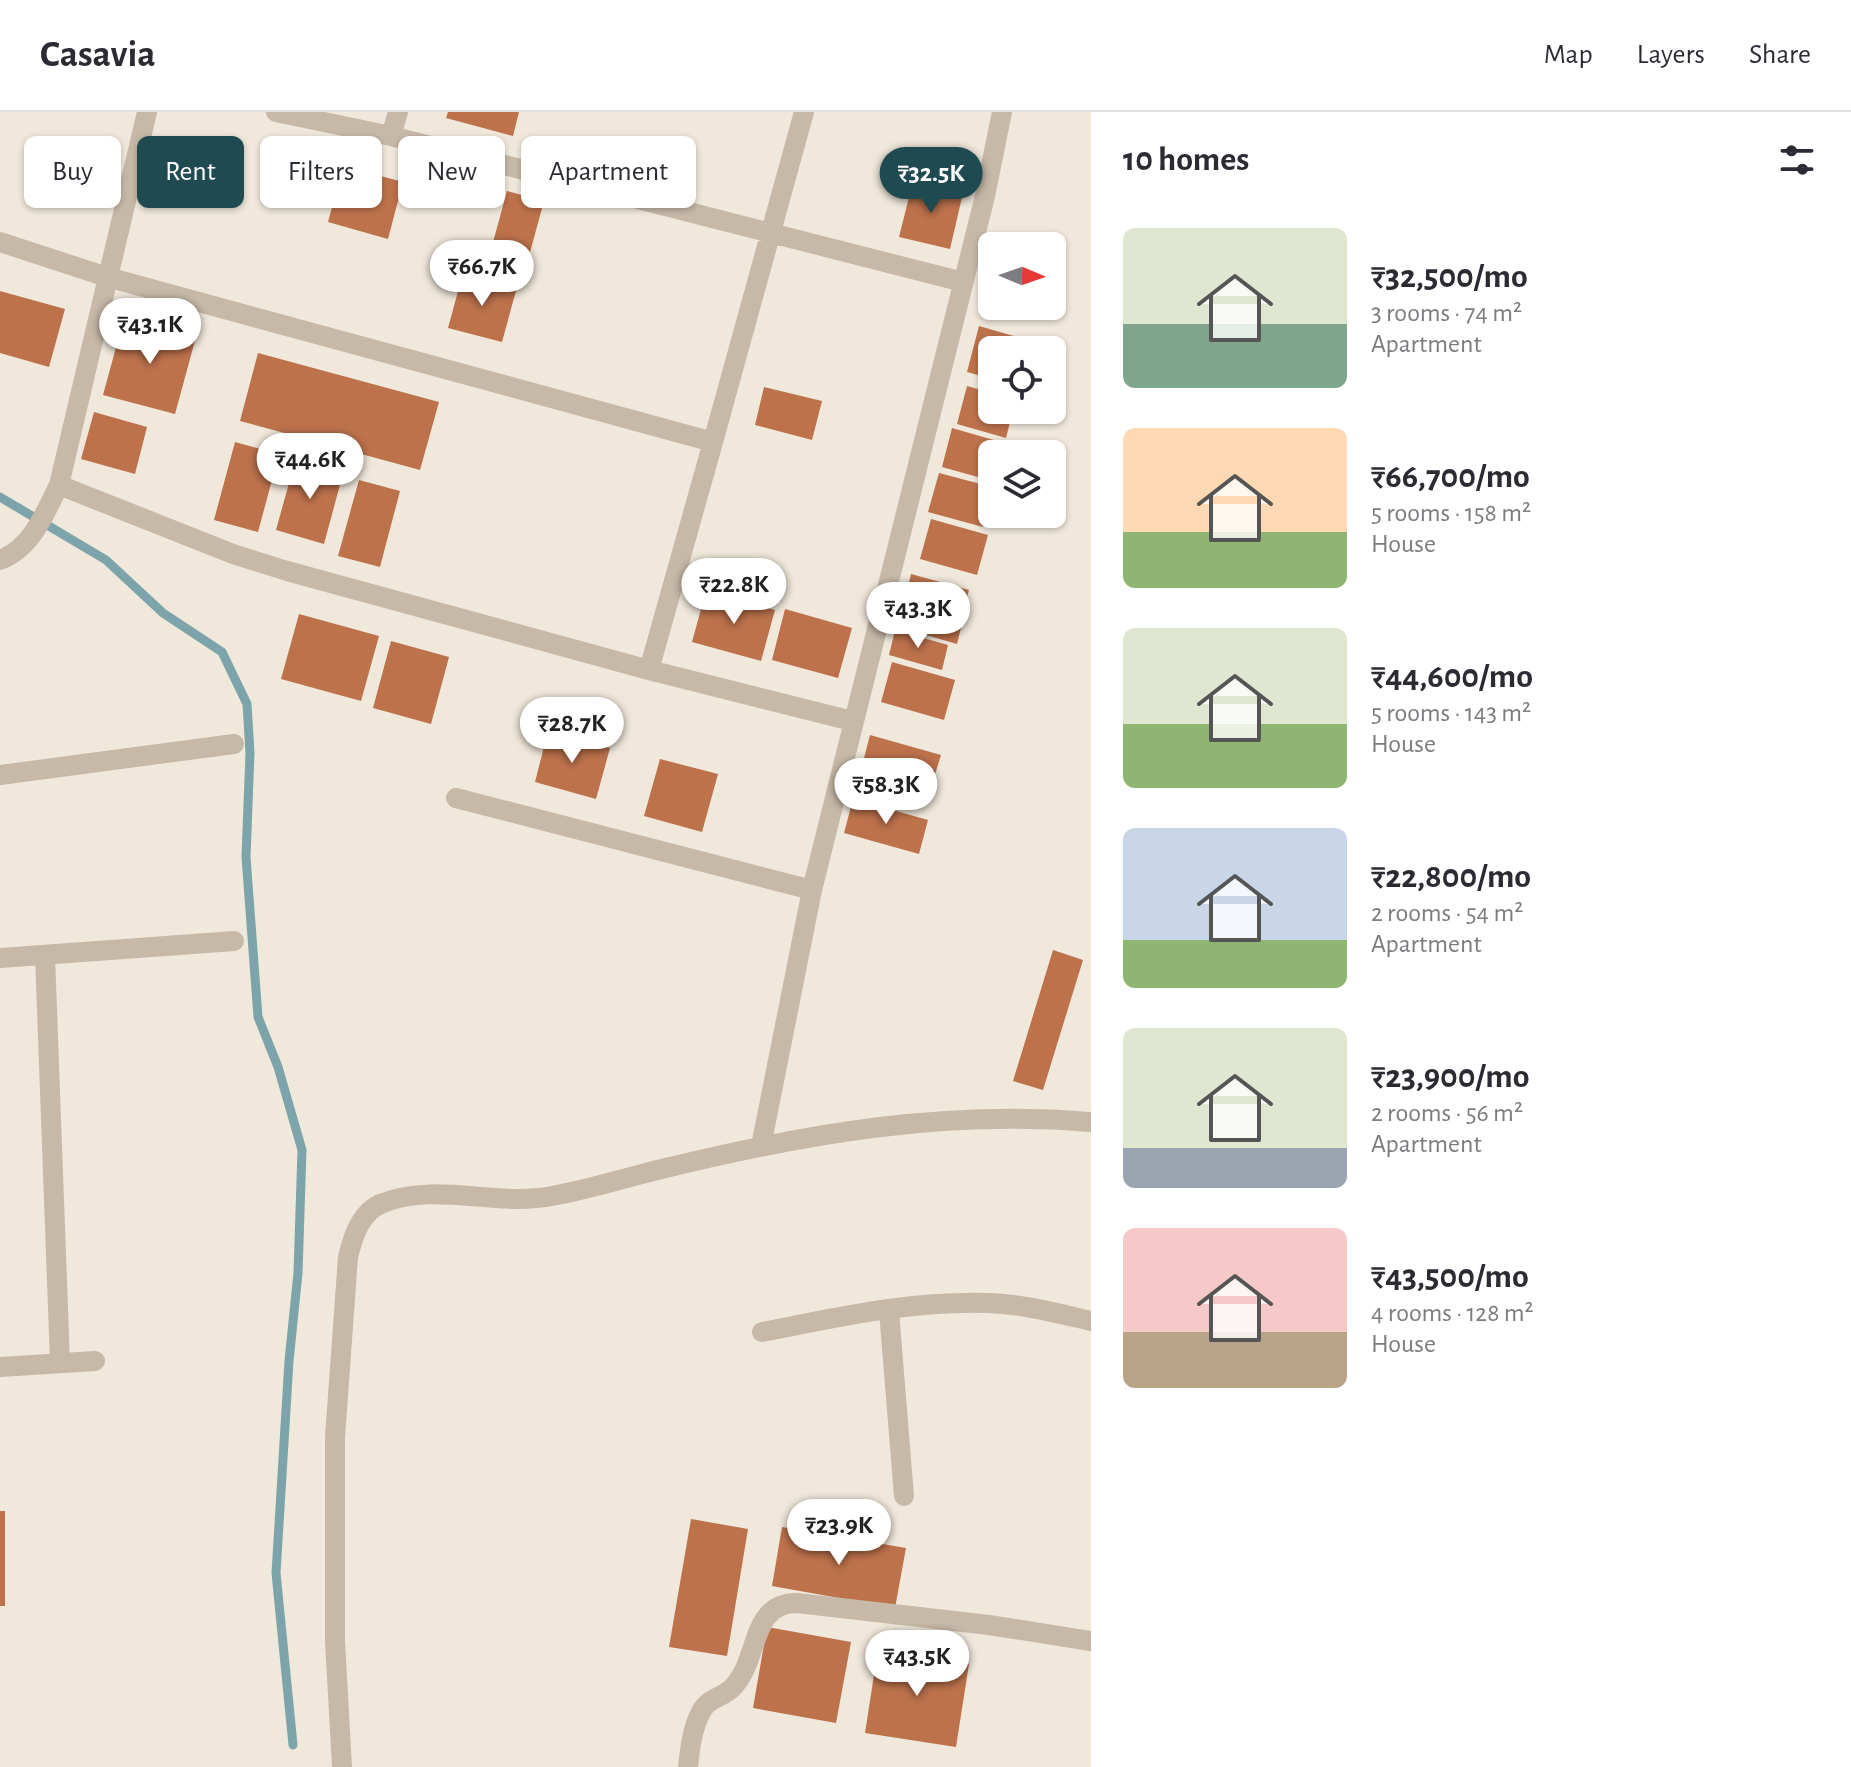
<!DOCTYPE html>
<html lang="en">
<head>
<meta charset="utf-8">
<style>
  :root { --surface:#fff; --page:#f7f7f7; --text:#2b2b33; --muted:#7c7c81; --line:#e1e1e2; --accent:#204a52 }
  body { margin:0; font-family:"Alegreya Sans",sans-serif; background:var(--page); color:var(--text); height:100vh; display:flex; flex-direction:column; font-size:30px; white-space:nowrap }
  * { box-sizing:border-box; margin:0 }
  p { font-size:26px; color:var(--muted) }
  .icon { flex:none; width:44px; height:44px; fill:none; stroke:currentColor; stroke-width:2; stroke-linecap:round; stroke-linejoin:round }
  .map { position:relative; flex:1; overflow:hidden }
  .drawer { display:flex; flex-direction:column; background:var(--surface); width:760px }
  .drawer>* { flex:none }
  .banner { position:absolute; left:24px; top:24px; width:760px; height:72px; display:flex; gap:16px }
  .needle { width:52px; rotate:92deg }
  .buttons { position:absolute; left:978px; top:120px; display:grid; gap:16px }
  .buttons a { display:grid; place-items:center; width:88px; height:88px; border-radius:12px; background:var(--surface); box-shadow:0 2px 6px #0004; font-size:40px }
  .price { position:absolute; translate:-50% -68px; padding:0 18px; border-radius:28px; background:#fff; color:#222; font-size:26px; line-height:52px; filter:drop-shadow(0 2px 4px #0008) }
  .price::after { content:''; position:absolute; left:50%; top:48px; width:24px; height:18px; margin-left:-12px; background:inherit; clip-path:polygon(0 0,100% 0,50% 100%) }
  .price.selected { background:var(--accent); color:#fff }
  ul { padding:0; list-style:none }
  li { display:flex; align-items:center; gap:24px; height:200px; padding:0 32px }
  li span { display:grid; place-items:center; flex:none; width:224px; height:160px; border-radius:12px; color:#555 }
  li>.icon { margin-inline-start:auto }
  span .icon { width:96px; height:96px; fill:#fffc; stroke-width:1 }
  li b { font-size:34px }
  h2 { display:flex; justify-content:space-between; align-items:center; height:96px; padding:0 32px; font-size:34px }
  .pill { padding:0 28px; border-radius:12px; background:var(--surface); box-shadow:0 2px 6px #0004; font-size:28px; line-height:72px }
  .pill.selected { background:var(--accent); color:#fff }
  header { display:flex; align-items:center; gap:48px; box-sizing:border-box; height:112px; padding:0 40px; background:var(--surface); border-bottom:2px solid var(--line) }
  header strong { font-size:38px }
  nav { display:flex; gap:44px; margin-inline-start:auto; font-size:28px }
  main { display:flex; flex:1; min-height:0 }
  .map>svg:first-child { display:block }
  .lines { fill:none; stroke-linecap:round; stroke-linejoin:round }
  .stream { stroke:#7ca4aa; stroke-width:9 }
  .building { fill:#bd724c }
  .minor { stroke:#c7b9a8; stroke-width:20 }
</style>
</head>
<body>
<header>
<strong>Casavia</strong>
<nav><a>Map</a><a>Layers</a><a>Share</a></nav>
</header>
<main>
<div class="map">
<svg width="1091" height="1655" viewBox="0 0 1091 1655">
  <rect width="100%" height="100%" fill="#f0e8db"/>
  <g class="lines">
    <path class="stream" d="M0 385 106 448 163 501 222 540 247 592 250 641 246 745 258 905 278 955 302 1038 298 1161 289 1249 276 1461 293 1633"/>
  </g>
  <path class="building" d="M448 0H519L513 24 446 6Z
    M343 54 403 70 388 127 328 110Z
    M913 69 963 81 950 137 899 125Z
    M507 79 544 89 526 155 489 145Z
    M999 124 1032 133V134H997Z
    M1052 139 1063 142 1056 168 1052 167Z
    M463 161 517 175 502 230 448 216Z
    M0 179 65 197 49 255 0 241Z
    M124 206 196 225 175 302 103 283Z
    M979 214 1038 231 1036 238H992V267L967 260Z
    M258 241 439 290 420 358 240 309Z
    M967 274 992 281V298H1013L1006 326 957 312Z
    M764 275 822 289 812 328 755 313Z
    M94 300 147 315 135 362 81 347Z
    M952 316 1004 331 1001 342H992V369L942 355Z
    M235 330 279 342 258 420 214 408Z
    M296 346 344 358 324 432 276 418Z
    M939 361 992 375 983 415 928 400Z
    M359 368 400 379 380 455 338 444Z
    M931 407 988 423 977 463 920 447Z
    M911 462 969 478 962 503 905 487Z
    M706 479 775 498 761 549 692 530Z
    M902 491 963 508 957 532 895 514Z
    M785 497 852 516 838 566 772 548Z
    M299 502 379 524 361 589 281 567Z
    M895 518 948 533 942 558 889 543Z
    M391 529 449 545 431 612 373 596Z
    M892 550 955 568 944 608 881 590Z
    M548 619 610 636 596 687 535 670Z
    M870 623 941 643 933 669 863 650Z
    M660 647 718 662 702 720 644 704Z
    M853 687 928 708 919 742 844 721Z
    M1053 838 1083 848 1043 978 1013 969Z
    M0 1399H5V1494H0Z
    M691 1407 748 1417 727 1544 669 1535Z
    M782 1415 906 1436 895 1496 772 1474Z
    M767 1515 851 1530 836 1611 753 1596Z
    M878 1537 969 1552 956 1635 865 1621Z"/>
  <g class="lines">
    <path class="minor" d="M147 0 59 373 233 442 287 459 649 558 852 609
      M276 0 391 24 963 170
      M391 24 398 0
      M0 130 107 165 713 330 649 558
      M713 330 804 0
      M0 448C32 436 45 401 59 373
      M0 663 234 632
      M456 686 812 778
      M45 843 60 1251
      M0 846 234 829
      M761 1034 812 778 985 84 1002 0
      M889 1199 904 1384
      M762 1220C835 1206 913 1188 988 1191 1023 1192 1057 1201 1091 1209
      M0 1255 95 1249
      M342 1655 335 1529V1325L348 1145C353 1124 361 1099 383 1091 436 1070 497 1095 552 1084 592 1077 630 1064 670 1055 810 1021 946 998 1091 1010
      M688 1655C690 1636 692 1617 701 1600 708 1585 724 1586 734 1574 760 1545 750 1491 797 1491L989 1513 1091 1529"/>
  </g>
</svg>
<div class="buttons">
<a><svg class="needle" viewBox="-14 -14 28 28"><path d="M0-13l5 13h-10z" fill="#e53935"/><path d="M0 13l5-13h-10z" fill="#7c7c81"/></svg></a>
<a><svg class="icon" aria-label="locate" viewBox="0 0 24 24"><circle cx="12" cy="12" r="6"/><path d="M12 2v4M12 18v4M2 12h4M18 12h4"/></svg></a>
<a><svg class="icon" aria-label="layers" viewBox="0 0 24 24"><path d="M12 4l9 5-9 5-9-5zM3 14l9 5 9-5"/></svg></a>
</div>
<b class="price selected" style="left:931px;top:103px">₹32.5K</b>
<b class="price" style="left:482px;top:196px">₹66.7K</b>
<b class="price" style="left:150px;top:254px">₹43.1K</b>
<b class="price" style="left:310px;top:389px">₹44.6K</b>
<b class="price" style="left:734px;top:514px">₹22.8K</b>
<b class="price" style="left:918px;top:538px">₹43.3K</b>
<b class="price" style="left:572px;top:653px">₹28.7K</b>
<b class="price" style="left:886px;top:714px">₹58.3K</b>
<b class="price" style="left:839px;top:1455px">₹23.9K</b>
<b class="price" style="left:917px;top:1586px">₹43.5K</b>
<div class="banner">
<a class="pill">Buy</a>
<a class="pill selected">Rent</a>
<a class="pill">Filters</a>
<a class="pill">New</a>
<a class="pill">Apartment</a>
</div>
</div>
<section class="drawer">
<h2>10 homes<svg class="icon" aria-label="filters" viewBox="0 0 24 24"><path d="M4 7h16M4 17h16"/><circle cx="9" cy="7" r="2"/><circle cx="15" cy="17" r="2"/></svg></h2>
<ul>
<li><span style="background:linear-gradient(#dfe7d0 60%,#7fa58c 0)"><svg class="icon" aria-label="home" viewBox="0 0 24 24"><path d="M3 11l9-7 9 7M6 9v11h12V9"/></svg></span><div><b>₹32,500/mo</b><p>3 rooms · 74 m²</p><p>Apartment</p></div></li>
<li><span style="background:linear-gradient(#ffd9b3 65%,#8fb573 0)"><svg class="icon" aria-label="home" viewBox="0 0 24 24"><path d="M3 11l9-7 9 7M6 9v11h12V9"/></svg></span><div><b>₹66,700/mo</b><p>5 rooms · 158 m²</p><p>House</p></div></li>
<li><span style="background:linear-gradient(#dfe7d0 60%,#8fb573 0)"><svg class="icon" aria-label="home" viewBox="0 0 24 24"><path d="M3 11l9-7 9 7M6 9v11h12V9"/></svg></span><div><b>₹44,600/mo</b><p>5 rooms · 143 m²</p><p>House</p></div></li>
<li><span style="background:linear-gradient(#c9d6e8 70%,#8fb573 0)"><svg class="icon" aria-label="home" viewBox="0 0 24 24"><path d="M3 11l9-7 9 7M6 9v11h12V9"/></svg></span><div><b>₹22,800/mo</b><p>2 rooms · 54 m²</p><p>Apartment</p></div></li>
<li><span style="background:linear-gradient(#dfe7d0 75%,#9aa5b1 0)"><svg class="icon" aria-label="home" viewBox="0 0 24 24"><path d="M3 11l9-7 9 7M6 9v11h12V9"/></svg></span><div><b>₹23,900/mo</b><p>2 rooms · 56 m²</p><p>Apartment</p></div></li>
<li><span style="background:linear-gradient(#f6c9c9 65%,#b9a48a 0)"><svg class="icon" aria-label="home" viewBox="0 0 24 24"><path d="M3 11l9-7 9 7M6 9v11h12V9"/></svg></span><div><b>₹43,500/mo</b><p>4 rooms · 128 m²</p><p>House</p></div></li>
</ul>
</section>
</main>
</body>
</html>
